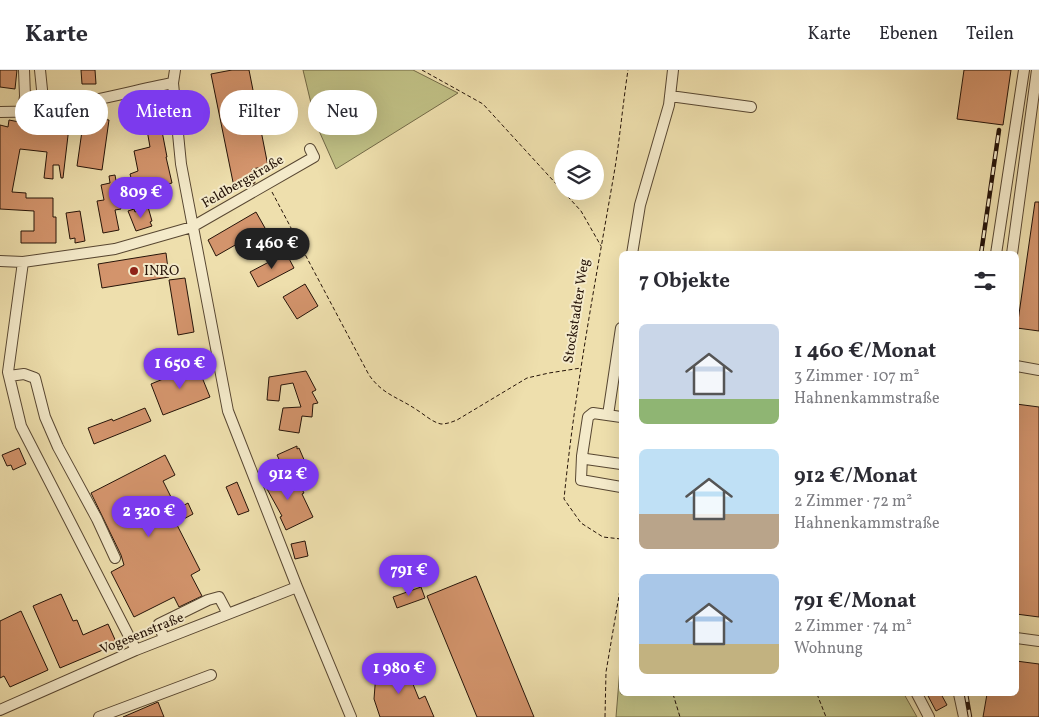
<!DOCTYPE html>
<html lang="de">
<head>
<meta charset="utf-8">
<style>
  :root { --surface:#fff; --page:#f7f7f7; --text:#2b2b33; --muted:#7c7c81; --line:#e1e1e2; --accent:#7c3aed }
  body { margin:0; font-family:Vollkorn,serif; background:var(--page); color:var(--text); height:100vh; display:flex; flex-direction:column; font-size:19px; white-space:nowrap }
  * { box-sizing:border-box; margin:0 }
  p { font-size:16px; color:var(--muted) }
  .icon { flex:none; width:28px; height:28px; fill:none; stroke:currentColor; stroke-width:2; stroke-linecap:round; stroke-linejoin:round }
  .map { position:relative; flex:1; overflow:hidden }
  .side { position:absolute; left:619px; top:181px; width:400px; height:445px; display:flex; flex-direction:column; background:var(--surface); border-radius:8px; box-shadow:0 5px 20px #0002 }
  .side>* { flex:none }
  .guide { position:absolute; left:15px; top:20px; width:475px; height:45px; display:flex; gap:10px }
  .tools { position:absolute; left:554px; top:80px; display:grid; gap:10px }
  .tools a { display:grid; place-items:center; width:50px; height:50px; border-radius:50%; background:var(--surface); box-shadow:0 5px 20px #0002; font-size:25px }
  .price { position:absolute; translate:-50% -42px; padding:0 11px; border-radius:18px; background:var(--accent); color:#fff; font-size:16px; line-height:32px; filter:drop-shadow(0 1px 2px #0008) }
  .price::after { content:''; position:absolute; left:50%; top:30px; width:15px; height:11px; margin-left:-8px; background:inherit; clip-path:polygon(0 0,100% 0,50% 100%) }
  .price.on { background:#222; color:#fff }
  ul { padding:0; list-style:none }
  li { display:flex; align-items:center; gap:15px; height:125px; padding:0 20px }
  li span { display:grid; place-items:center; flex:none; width:140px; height:100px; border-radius:8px; color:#555 }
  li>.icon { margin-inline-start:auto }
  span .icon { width:60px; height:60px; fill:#fffc; stroke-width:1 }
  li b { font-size:21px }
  h2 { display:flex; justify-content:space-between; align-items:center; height:60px; padding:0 20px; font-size:21px }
  .chip { padding:0 18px; border-radius:22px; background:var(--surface); box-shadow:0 5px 20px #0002; font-size:18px; line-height:45px }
  .chip.on { background:var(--accent); color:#fff }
  header { display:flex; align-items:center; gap:30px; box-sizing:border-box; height:70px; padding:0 25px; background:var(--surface); border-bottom:1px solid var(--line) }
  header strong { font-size:24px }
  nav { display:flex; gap:28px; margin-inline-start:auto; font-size:18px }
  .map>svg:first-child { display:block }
  .green { fill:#c0c085; stroke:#736a47 }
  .building { fill:#d3946c; stroke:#261409 }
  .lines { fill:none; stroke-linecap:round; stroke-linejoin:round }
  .minor-casing { stroke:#584732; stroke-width:12 }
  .path { stroke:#261409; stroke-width:1; stroke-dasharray:4 2.5; stroke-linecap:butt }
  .minor { stroke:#f4eaca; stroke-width:10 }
  .rail-casing { stroke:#261409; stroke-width:4.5 }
  .rail { stroke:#f4eaca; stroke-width:2.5; stroke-dasharray:8; stroke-linecap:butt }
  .poi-dot { fill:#8f2418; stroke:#f4eaca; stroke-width:2 }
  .labels { text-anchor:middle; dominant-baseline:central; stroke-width:4; stroke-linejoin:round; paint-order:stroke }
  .street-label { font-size:14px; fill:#261409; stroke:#f4eaca }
  .poi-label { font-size:14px; fill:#261409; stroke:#f4eaca; text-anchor:start }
</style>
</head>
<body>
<header>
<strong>Karte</strong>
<nav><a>Karte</a><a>Ebenen</a><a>Teilen</a></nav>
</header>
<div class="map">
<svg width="1039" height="647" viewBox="0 0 1039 647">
  <rect width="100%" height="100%" fill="#eedfad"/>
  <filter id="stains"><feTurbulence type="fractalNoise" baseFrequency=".004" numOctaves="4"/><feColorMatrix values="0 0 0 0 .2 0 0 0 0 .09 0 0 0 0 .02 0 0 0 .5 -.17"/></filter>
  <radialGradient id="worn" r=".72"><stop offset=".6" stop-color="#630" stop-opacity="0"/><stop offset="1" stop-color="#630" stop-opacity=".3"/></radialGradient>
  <path class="green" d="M303 0H413L458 23 336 99 316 54Z
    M621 586V624H904L917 647H616Z"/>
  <path class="building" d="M0 0H17L15 19 0 17Z
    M81 0H95L96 14H82Z
    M232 0H249L268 96 252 99 255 113 234 117 211 4Z
    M964 0H1011L1003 55 957 49Z
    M84 47 109 50 102 100 77 96Z
    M9 50 35 55 36 53 69 57 63 108H61L59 95H53V109L44 108 47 82 20 79 12 122 26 123V128H53V147H56V173H21V161H34V141L0 139V55L8 57Z
    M160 51 167 87H166L172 113 135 123 130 104 138 101 134 81 150 77 147 60 152 59 151 53Z
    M115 105 121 139 115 140 119 160 103 163 97 131 104 130 101 115 110 113 109 106Z
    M1035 132H1039V261L1017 258Z
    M148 137 152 151 150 152 152 156 136 161 128 141 134 139 135 142Z
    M80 141 85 171 75 173V168L70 169 66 143Z
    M256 142 265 158 216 186 208 170Z
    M166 183 169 207 102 218 98 194Z
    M286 183 294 198 258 217 250 202Z
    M185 208 194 262 178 265 169 210Z
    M305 214 318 236 297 249 283 227Z
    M197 295 210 327 163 345 151 314Z
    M306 301 316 320 312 322 318 333 313 334 312 347 302 346 299 363 279 360 283 338 301 337 293 313 281 315 279 331 267 330 269 307Z
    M1016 334 1039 337V547L1016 544Z
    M145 338 151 351 94 374 88 358 112 349 113 351Z
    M297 376V379L299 378 305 392 285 402 277 385Z
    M19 378 26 394 13 400 11 395 7 396 2 385Z
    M165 385 175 405 163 411 177 439 188 433 193 444 176 453 200 500 191 505 202 526 179 537 174 527 134 547 111 502 124 495 121 485 91 423Z
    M276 402 285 419 298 412 304 423 302 424 313 447 286 460 280 447 282 446 262 410Z
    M237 412 249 441 238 445 226 417Z
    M305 471 308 486 295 489 291 474Z
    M476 506 534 647H477L427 526Z
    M421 517 425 528 397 538 393 527Z
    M61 524 73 551 77 550 83 565 108 554 117 574 60 598 33 536Z
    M21 541 48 600 10 617 4 606 0 608V551Z
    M1016 591 1039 594V647H983L987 624H1016Z
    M404 592 419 629 425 626 434 647H380L374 629 376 603Z
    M927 624H941L947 635 936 641Z
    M158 632 164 647H123Z"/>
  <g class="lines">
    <defs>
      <path id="minor" d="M40 0 44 39
        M175 0 173 13 181 94 228 341 297 517 351 647
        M670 26 751 37
        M0 42C58 42 116 24 173 13
        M23 42 25 26 24 0
        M632 184 640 135 669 35 673 0
        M996 184 1024 0
        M1012 184 1037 0
        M0 191 23 192 115 179 192 157 314 87 310 79
        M23 192 8 302 21 356 136 580
        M1016 296 1039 300
        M9 306 24 304 35 308 45 347 58 377 97 449 115 488
        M608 345 621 258
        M621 347 593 343 588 347 582 386 586 389 621 394
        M582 386 581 410 621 417
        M1016 568 1039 571
        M164 569 159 554 208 530 219 527 228 544
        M917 624 929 647
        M959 624 964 647
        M0 640 136 580 297 517
        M99 647 211 605"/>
    </defs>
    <use href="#minor" class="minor-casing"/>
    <path class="path" d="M422 0 483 34 581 141 601 176
      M272 122 369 305C383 325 398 327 417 340 425 345 432 352 441 354 447 354 452 352 457 350L527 308 549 303 581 298
      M621 469 603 467 581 453 564 429C575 318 596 208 615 98 620 66 623 33 628 0
      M673 624 680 647
      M817 624 826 647
      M605 647 606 602 621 514"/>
    <use href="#minor" class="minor"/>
    <defs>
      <path id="rail" d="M981 184 999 60
        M966 624 970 647"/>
    </defs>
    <use href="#rail" class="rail-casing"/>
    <use href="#rail" class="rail"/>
  </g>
  <circle class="poi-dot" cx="134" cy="201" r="5"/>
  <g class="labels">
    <g class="street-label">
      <text transform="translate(243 112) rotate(-30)">Feldbergstraße</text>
      <text transform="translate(577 241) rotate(-81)">Stockstadter Weg</text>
      <text transform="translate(142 564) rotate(-22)">Vogesenstraße</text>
    </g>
    <g class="poi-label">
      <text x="144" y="201">INRO</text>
    </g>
  </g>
  <rect width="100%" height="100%" filter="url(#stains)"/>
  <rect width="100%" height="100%" fill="url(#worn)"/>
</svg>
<div class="tools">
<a><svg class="icon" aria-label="layers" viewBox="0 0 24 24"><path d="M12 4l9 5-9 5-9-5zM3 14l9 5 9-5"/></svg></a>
</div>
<b class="price" style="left:141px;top:149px">809 €</b>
<b class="price on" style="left:272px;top:200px">1 460 €</b>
<b class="price" style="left:180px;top:320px">1 650 €</b>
<b class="price" style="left:288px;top:431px">912 €</b>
<b class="price" style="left:149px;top:468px">2 320 €</b>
<b class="price" style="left:409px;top:527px">791 €</b>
<b class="price" style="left:399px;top:625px">1 980 €</b>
<div class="guide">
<a class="chip">Kaufen</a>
<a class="chip on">Mieten</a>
<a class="chip">Filter</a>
<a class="chip">Neu</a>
</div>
<section class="side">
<h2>7 Objekte<svg class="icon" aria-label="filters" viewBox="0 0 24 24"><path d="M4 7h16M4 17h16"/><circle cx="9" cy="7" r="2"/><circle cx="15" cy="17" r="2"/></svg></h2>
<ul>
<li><span style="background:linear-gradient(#c9d6e8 75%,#8fb573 0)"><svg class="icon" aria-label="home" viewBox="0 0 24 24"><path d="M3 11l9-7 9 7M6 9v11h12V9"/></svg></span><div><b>1 460 €/Monat</b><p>3 Zimmer · 107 m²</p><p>Hahnenkammstraße</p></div></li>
<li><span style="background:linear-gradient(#bfe0f5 65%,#b9a48a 0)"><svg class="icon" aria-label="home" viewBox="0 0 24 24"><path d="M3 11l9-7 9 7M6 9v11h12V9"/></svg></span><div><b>912 €/Monat</b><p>2 Zimmer · 72 m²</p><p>Hahnenkammstraße</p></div></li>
<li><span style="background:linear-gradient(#a9c7e8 70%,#c2b280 0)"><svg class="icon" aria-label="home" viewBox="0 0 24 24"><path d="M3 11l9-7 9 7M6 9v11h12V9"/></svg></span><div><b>791 €/Monat</b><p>2 Zimmer · 74 m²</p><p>Wohnung</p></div></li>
</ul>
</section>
</div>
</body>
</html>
